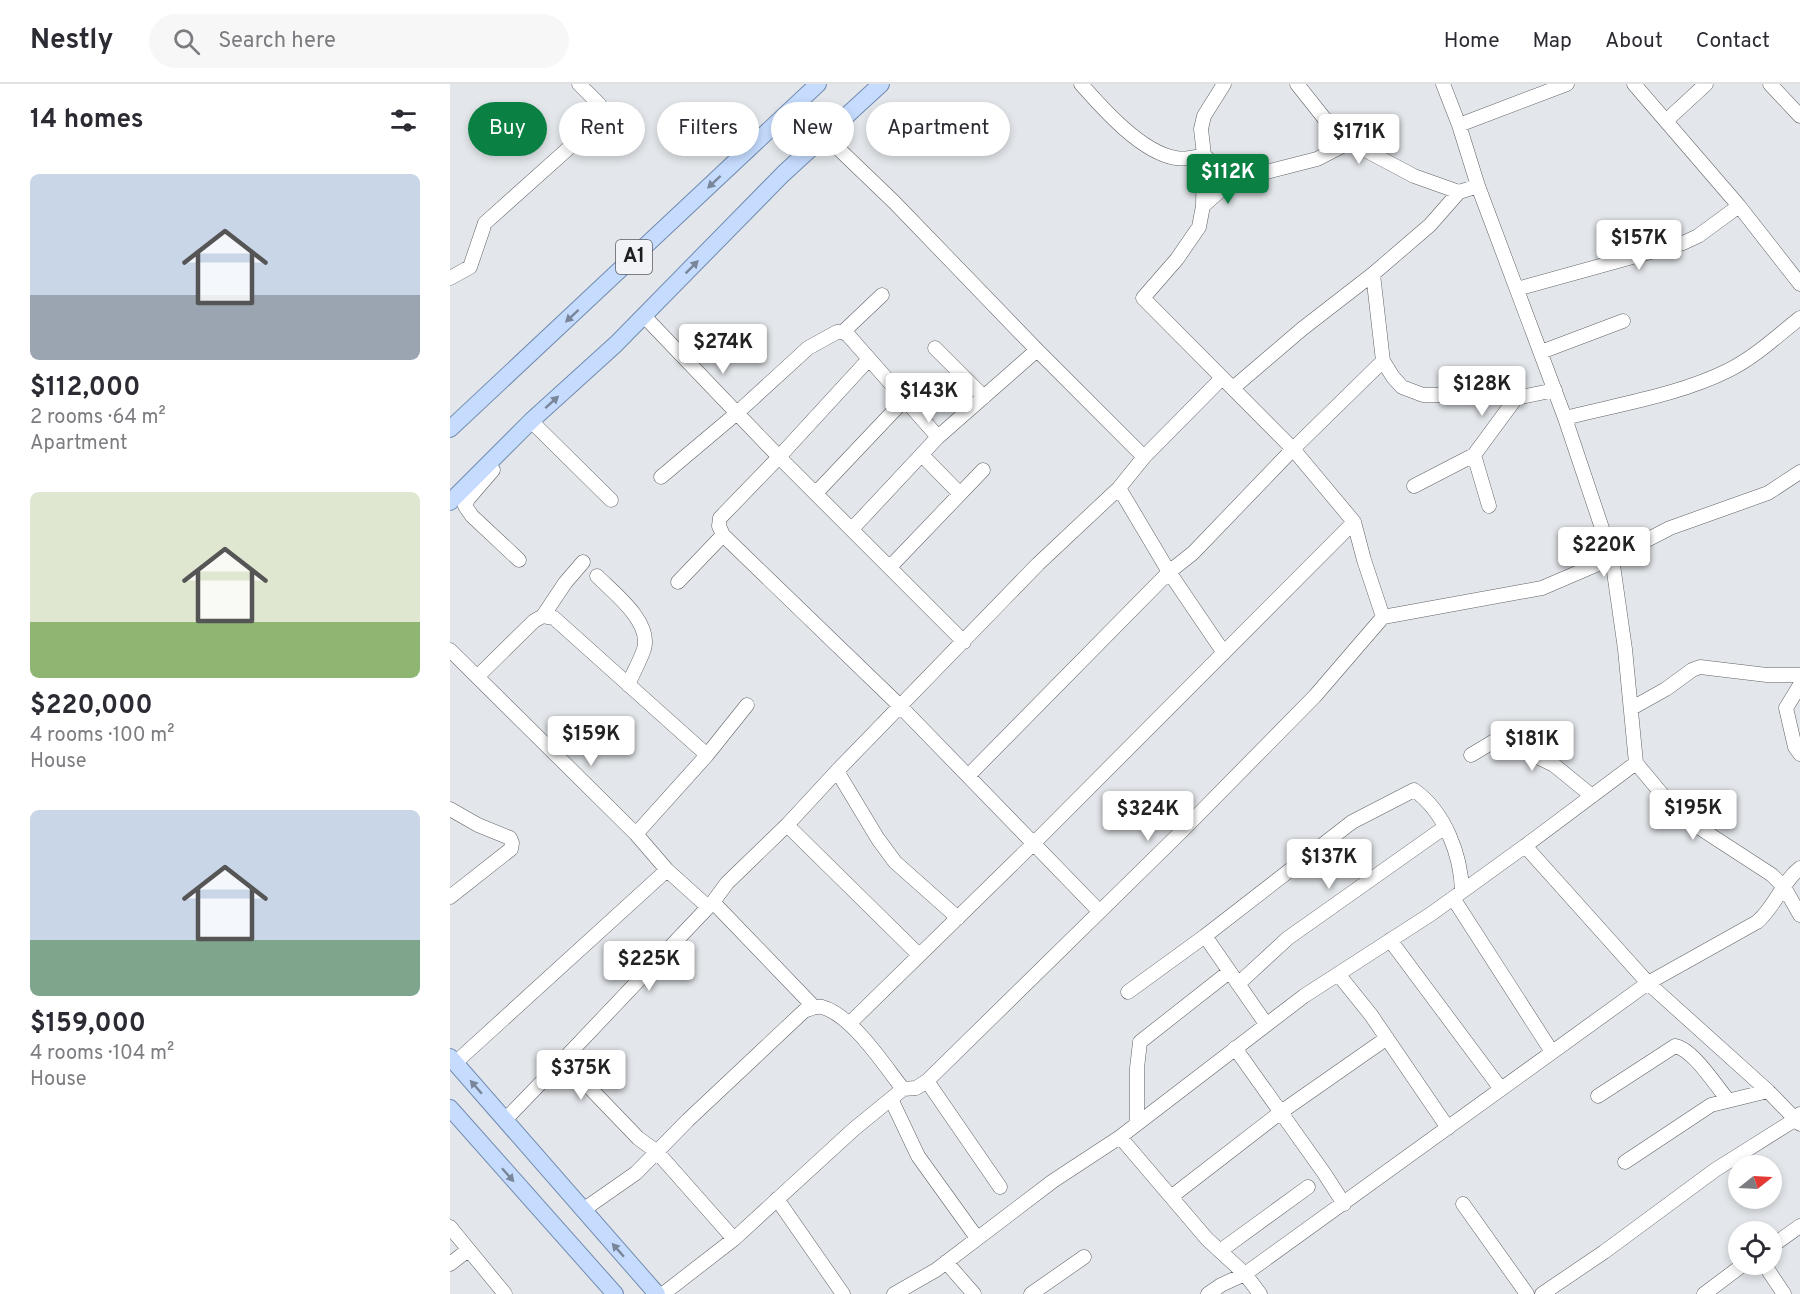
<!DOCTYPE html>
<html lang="en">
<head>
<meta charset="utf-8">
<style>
  :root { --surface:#fff; --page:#f7f7f7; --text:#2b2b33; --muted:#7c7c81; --line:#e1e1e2; --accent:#0b8043 }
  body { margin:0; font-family:Overpass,sans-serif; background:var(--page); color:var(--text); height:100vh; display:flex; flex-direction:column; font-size:22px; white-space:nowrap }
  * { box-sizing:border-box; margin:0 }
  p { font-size:20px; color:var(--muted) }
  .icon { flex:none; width:33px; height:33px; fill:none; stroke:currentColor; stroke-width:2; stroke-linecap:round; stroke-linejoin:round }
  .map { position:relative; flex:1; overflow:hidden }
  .side { display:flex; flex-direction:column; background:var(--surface); width:450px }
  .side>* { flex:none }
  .banner { position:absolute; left:18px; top:18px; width:570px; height:54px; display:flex; gap:12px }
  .needle { width:39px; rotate:72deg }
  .buttons { position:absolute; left:1278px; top:1071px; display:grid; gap:12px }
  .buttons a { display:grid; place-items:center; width:54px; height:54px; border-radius:50%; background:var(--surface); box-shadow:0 3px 9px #0003; font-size:30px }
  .price { position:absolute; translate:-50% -51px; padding:0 14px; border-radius:6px; background:#fff; color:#222; font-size:20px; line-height:39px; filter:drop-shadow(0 2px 3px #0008) }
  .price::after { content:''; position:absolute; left:50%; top:36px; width:18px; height:14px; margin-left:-9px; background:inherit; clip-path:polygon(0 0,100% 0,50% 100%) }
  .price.active { background:var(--accent); color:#fff }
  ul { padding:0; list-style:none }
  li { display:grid; align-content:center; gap:12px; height:318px; padding:0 30px }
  li span { display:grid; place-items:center; height:186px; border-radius:9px; color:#555 }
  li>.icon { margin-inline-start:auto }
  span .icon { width:108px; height:108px; fill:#fffc; stroke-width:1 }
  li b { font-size:26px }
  h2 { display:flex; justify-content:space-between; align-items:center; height:72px; padding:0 30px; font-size:26px }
  .chip { padding:0 21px; border-radius:27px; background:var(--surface); box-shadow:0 3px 9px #0003; font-size:21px; line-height:54px }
  .chip.active { background:var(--accent); color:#fff }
  header { display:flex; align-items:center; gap:36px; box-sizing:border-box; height:84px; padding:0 30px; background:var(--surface); border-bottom:2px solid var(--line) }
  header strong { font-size:28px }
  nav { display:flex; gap:33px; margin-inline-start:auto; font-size:21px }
  .search { width:420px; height:54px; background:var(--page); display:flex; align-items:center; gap:15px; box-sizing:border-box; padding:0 21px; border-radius:33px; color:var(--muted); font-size:22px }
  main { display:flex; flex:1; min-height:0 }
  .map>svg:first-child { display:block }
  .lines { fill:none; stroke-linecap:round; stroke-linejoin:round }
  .minor-casing { stroke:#606265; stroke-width:15 }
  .major-casing { stroke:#728bb0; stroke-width:18 }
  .minor { stroke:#fff; stroke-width:14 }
  .major { stroke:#c5dcfe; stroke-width:16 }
  .oneway { fill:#79869a }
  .labels { text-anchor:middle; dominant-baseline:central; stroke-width:5; stroke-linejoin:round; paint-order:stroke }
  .shield { fill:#f1f3f7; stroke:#5d5e60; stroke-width:1.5 }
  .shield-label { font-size:20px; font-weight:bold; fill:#1d1e1f }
</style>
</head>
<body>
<header>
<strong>Nestly</strong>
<div class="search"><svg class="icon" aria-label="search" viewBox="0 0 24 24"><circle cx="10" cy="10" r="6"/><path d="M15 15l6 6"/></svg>Search here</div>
<nav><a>Home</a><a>Map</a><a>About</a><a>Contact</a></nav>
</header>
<main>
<section class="side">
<h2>14 homes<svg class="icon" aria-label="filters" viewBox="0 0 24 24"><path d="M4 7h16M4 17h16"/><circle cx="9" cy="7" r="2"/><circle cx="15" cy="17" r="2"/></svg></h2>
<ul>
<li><span style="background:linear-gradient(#c9d6e8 65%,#9aa5b1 0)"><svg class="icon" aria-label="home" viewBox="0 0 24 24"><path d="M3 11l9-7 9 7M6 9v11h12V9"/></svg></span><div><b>$112,000</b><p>2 rooms · 64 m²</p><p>Apartment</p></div></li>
<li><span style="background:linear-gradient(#dfe7d0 70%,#8fb573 0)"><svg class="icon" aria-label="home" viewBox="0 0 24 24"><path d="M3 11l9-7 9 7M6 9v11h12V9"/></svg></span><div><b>$220,000</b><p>4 rooms · 100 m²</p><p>House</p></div></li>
<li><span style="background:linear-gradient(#c9d6e8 70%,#7fa58c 0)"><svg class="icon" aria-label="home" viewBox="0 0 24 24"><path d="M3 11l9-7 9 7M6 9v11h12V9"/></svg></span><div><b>$159,000</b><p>4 rooms · 104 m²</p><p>House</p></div></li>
</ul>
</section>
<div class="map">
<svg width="1350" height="1210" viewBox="0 0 1350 1210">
  <rect width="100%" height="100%" fill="#e3e6ea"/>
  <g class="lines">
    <defs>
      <path id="minor" d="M631 0C653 25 692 69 726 74 736 76 745 73 754 71L781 97
        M847 0 874 34 900 58 964 92 1009 108
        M993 0 1009 41 1028 102 1115 334 1162 474 1175 565 1186 679 1075 762 1198 899 1318 1007 1350 1040
        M1184 0 1289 122 1350 200
        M1320 0 1350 32
        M344 22 444 118 587 266 694 373
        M1217 36 1256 0
        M1009 41 1117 0
        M753 122 781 97 867 75 900 58
        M0 194 20 183 35 139 149 37 153 28 149 20 129 0
        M1067 205 1233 159 1248 152 1289 122
        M194 232 329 373 419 275
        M393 248 432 211
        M485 264 534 313
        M1091 268 1173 237
        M933 277 943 293 952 303 973 311H1032L1066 314 1105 306
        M783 304 852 245 923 190
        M1115 334C1170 320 1229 311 1279 286 1305 273 1327 252 1350 234
        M81 337 161 416
        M472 371 510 410
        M1024 371 1039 422
        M43 386 18 415 15 422 22 432 69 476
        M211 393 287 329 358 264 387 248H393L398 251 488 353
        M964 402 1024 371 1066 314
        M669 404 719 488 774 569
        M366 409 455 315
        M402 445 488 353 587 266
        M440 483 533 386
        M147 492C164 509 202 538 194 565 190 577 183 589 178 601
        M228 498 273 451
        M93 532 115 499 133 478
        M933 533 1092 504 1162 474 1220 444 1318 409 1350 388
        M514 558 329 373 270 434 269 442 273 451 450 622 649 827
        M0 566 186 750 217 786 258 823
        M28 592 84 537 93 532 104 534 257 671 186 750
        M1350 601 1336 624 1345 663 1350 670
        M1182 624 1216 605 1242 586 1250 583 1317 591H1350
        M257 671 297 621
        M1021 671 1046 656H1052L1104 681 1142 712
        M1186 679 1211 709 1222 726 1322 791 1334 803 1350 831
        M387 687 428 755 445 778 508 834
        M518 692 719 488 743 469 843 365 933 277 923 190 980 141 1009 108 1028 102
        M0 725 28 741 60 754 62 759 61 765 0 813
        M337 741 469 871
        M1003 814 1102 968
        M263 818 364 923
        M755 852 816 940
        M940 856 1051 1005
        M888 890 921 931 998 1044
        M788 900 838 854 995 743
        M678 908 755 852 902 738 964 706C995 728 1011 771 1012 807
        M400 939 583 760 904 438 843 365 693 214 727 175 749 143 753 122 754 71 751 45 754 32 774 0
        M785 964 874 1089 894 1120
        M113 976 263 818 277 799 337 741 387 687 588 480 669 404 694 373 772 294
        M5 979 217 786
        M477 997 550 1103
        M1148 1012 1225 962C1243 965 1266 1002 1278 1016
        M441 1015 468 1072 527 1154
        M55 1036 113 976 188 1054 207 1068 284 1155
        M687 1039V984L690 958 779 888
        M670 1053 757 1155 795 1190 810 1210
        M1175 1078 1261 1021 1318 1007
        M721 1113 831 1028 937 954
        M327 1115 393 1210
        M1013 1120 1077 1210
        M133 1126 186 1089 238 1036 354 927C360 925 366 922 372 923 402 931 434 981 453 1005L466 1004 477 997 734 745 865 612 933 533 914 476 904 438
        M0 1143 55 1210
        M1322 1162 1350 1142
        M770 1167 858 1103
        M496 1178 524 1210
        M0 1180 18 1166
        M1314 1180 1334 1210
        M213 1210 284 1155 404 1045 453 1005
        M444 1210 486 1186 603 1097 670 1053 854 912 981 830 1075 762
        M581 1210 634 1173
        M758 1210 771 1201 795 1190 1198 899 1307 838C1325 823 1332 798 1350 784
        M1092 1210 1154 1168 1265 1086 1346 1035 1350 1030
        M1254 1210 1294 1180"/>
      <path id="major" d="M0 345 368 0
        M0 418 81 337 166 260 333 90 431 0
        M0 973 207 1210
        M0 1024 165 1210"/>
    </defs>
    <use href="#minor" class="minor-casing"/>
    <use href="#major" class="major-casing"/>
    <use href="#minor" class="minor"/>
    <use href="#major" class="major"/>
  </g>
  <defs><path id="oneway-solid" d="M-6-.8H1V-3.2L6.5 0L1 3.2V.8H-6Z" transform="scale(1.5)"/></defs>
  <g class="oneway">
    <use href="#oneway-solid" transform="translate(264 98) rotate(137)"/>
    <use href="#oneway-solid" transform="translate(242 183) rotate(-45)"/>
    <use href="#oneway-solid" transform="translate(122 232) rotate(137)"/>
    <use href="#oneway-solid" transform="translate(102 318) rotate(-42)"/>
    <use href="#oneway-solid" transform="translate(26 1003) rotate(-131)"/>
    <use href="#oneway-solid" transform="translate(58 1091) rotate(48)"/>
    <use href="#oneway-solid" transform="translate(168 1166) rotate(-131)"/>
  </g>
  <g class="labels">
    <rect class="shield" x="166" y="156" width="36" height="34" rx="4.5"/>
    <g class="shield-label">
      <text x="184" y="173">A1</text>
    </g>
  </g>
</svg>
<div class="buttons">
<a><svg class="needle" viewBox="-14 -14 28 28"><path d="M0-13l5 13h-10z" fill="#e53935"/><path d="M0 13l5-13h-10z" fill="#7c7c81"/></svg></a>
<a><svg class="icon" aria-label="locate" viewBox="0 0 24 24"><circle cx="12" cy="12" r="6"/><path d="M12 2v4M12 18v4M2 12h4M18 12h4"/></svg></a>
</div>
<b class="price" style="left:909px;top:81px">$171K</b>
<b class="price active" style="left:778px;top:121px">$112K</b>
<b class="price" style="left:1189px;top:187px">$157K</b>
<b class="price" style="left:273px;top:291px">$274K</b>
<b class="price" style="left:1032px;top:333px">$128K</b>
<b class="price" style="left:479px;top:340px">$143K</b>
<b class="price" style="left:1154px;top:494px">$220K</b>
<b class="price" style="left:141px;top:683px">$159K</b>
<b class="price" style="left:1082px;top:688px">$181K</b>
<b class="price" style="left:1243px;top:757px">$195K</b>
<b class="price" style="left:698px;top:758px">$324K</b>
<b class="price" style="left:879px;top:806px">$137K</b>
<b class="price" style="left:199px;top:908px">$225K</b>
<b class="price" style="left:131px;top:1017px">$375K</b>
<div class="banner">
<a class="chip active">Buy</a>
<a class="chip">Rent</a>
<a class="chip">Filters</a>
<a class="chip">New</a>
<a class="chip">Apartment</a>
</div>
</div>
</main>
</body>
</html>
